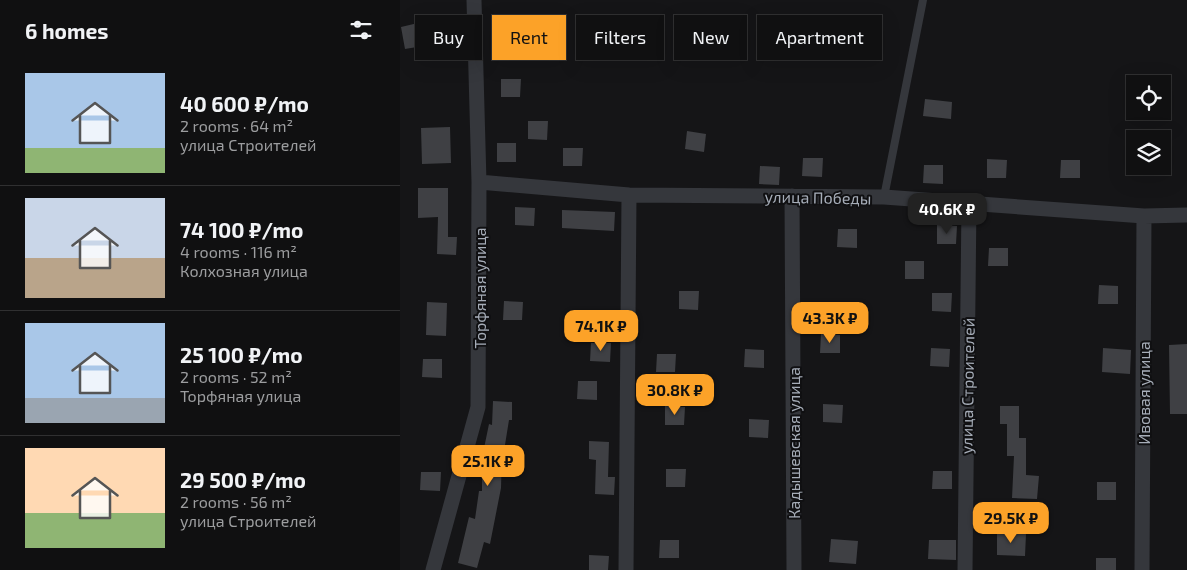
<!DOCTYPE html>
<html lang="en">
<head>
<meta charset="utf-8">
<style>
  :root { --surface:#101011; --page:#19191a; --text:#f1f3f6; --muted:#9c9d9f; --line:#303031; --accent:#fca228 }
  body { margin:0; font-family:"Exo 2",sans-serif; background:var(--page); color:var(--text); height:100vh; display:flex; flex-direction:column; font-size:19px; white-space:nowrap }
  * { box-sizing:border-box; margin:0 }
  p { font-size:16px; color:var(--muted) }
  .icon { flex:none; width:28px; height:28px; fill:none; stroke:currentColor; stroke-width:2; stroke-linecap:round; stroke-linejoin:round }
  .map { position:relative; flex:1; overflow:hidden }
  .details { display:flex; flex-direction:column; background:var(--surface); width:400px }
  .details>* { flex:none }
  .top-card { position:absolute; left:15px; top:15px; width:475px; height:45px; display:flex; gap:10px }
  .controls { position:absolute; left:726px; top:75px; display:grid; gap:10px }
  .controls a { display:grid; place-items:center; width:45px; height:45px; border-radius:0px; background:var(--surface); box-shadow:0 5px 20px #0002,0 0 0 1px var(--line); font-size:25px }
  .price { position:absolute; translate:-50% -42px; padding:0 11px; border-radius:10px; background:var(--accent); color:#111; font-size:16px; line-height:32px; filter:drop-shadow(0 1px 2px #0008) }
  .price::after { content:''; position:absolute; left:50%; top:30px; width:15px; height:11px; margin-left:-8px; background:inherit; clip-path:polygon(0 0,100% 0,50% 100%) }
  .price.current { background:#222; color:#fff }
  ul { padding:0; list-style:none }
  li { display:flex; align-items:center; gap:15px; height:125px; padding:0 25px }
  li+li { border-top:1px solid var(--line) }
  li span { display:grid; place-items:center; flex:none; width:140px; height:100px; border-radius:0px; color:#555 }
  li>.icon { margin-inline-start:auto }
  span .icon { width:60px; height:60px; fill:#fffc; stroke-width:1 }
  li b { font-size:21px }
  h2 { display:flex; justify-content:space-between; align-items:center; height:60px; padding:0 25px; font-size:21px }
  .pill { padding:0 18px; border-radius:0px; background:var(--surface); box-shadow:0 5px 20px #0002,0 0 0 1px var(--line); font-size:18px; line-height:45px }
  .pill.current { background:var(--accent); color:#111 }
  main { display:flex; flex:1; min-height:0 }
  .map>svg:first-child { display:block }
  .building { fill:#3f4044 }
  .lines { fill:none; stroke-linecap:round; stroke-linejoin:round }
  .lane { stroke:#35373c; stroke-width:8 }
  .street { stroke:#35373c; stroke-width:15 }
  .labels { text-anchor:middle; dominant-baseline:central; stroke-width:4; stroke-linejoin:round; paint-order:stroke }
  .street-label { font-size:16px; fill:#a6adb8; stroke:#101012 }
</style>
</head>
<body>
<main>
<section class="details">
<h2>6 homes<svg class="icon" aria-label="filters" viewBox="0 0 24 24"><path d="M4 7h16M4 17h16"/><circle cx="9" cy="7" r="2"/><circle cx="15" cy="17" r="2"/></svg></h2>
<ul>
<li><span style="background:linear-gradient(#a9c7e8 75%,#8fb573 0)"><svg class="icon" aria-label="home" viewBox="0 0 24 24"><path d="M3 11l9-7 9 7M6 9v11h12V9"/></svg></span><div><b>40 600 ₽/mo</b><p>2 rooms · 64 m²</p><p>улица Строителей</p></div></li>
<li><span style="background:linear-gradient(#c9d6e8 60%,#b9a48a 0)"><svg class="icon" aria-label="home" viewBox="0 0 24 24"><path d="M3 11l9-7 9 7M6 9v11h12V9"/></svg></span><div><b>74 100 ₽/mo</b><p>4 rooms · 116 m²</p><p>Колхозная улица</p></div></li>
<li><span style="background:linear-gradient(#a9c7e8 75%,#9aa5b1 0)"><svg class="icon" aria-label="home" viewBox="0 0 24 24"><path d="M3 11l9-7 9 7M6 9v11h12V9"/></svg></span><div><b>25 100 ₽/mo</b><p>2 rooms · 52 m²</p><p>Торфяная улица</p></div></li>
<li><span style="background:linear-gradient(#ffd9b3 65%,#8fb573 0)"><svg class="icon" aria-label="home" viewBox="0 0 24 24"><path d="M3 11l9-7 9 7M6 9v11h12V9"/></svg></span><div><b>29 500 ₽/mo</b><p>2 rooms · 56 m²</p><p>улица Строителей</p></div></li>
</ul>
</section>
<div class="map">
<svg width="787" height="570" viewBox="0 0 787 570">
  <rect width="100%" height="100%" fill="#151517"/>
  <path class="building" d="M18 23 23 46 5 49 1 27Z
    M46 27H64L65 44 47 45Z
    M119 40 139 41 138 59 119 58Z
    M101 79H121L120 97H101Z
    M525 99 552 102 551 119 523 116Z
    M128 121H148L147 140 128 139Z
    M50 127 51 163 22 164 21 128Z
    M287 131 306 134 304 152 285 149Z
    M97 143H116V162H97Z
    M163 148H183L182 166H163Z
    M403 158H423L422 177 402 176Z
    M587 159 607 160 606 178H587Z
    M661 160H680V178H660Z
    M524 165H543V184L523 183Z
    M360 166 380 167 379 185 359 184Z
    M18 188H48V237H57L56 255 37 254 38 217 18 218Z
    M115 207 135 208 134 226 115 225Z
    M162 210 215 212 214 231 162 228Z
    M537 225 557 226 556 244H537Z
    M438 229H457V248L437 247Z
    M589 248H608V266H588Z
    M505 261H524V279H505Z
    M699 285 718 286V304H698Z
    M279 291H299L298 310 279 309Z
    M532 293H552L551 312 532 311Z
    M104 301 123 302 122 320H103Z
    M27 302 47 303 46 336 26 335Z
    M421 334 440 335V353H420Z
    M191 343H211L210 362 190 361Z
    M787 344V414H770L769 345Z
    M531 348 550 349 549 367 530 366Z
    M703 348 731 350 730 374 702 372Z
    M345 349 364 350V368L344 367Z
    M257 354H276L275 372H256Z
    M23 359H42V378L22 377Z
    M178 381H197V400L177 399Z
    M93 401 112 402V420H109L104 451H102L101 488 90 544 84 542 77 568 58 563 69 517 75 519 79 491H82V458L89 424 92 425Z
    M423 404 443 405 442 423 423 422Z
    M265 406 285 407 284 425H265Z
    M600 406H619V438H626V475L639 476 637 499 612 498 614 456H607V424H600Z
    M349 419 369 420 368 438 349 437Z
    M189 441 209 442 208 477H215L214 495 195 494 196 460 189 459Z
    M266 469H286L285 487H266Z
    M533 471H552V489H532Z
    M21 472H41L40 491 20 490Z
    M697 482H716V500H697Z
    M597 533 626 534 625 556 597 555Z
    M431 539 458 541 456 564 429 562Z
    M260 540H279V558H259Z
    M529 540H556V560L528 559Z
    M189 555 209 556 208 570H189Z
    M696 558H716V570H696Z"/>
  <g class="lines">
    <path class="lane" d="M484 197 523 0"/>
    <path class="street" d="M79 182 229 195 484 197 744 216 787 215
      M392 196 394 570
      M33 570 78 407 79 182 74 0
      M226 570 229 195
      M565 570 569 202
      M742 570 744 216"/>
  </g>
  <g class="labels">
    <g class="street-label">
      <text transform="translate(418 197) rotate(1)">улица Победы</text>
      <text transform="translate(79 288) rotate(-90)">Торфяная улица</text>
      <text transform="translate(567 386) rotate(-89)">улица Строителей</text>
      <text transform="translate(743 393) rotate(-90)">Ивовая улица</text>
      <text transform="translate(393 443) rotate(-90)">Кадышевская улица</text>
    </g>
  </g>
</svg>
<div class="controls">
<a><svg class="icon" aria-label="locate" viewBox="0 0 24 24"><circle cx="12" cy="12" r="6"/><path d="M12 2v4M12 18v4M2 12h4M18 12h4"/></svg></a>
<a><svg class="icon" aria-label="layers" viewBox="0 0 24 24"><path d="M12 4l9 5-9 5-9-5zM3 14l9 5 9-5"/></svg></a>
</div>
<b class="price current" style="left:547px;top:235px">40.6K ₽</b>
<b class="price" style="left:430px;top:344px">43.3K ₽</b>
<b class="price" style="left:201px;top:352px">74.1K ₽</b>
<b class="price" style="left:275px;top:416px">30.8K ₽</b>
<b class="price" style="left:88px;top:487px">25.1K ₽</b>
<b class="price" style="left:611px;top:544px">29.5K ₽</b>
<div class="top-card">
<a class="pill">Buy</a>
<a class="pill current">Rent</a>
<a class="pill">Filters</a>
<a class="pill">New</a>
<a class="pill">Apartment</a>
</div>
</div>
</main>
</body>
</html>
